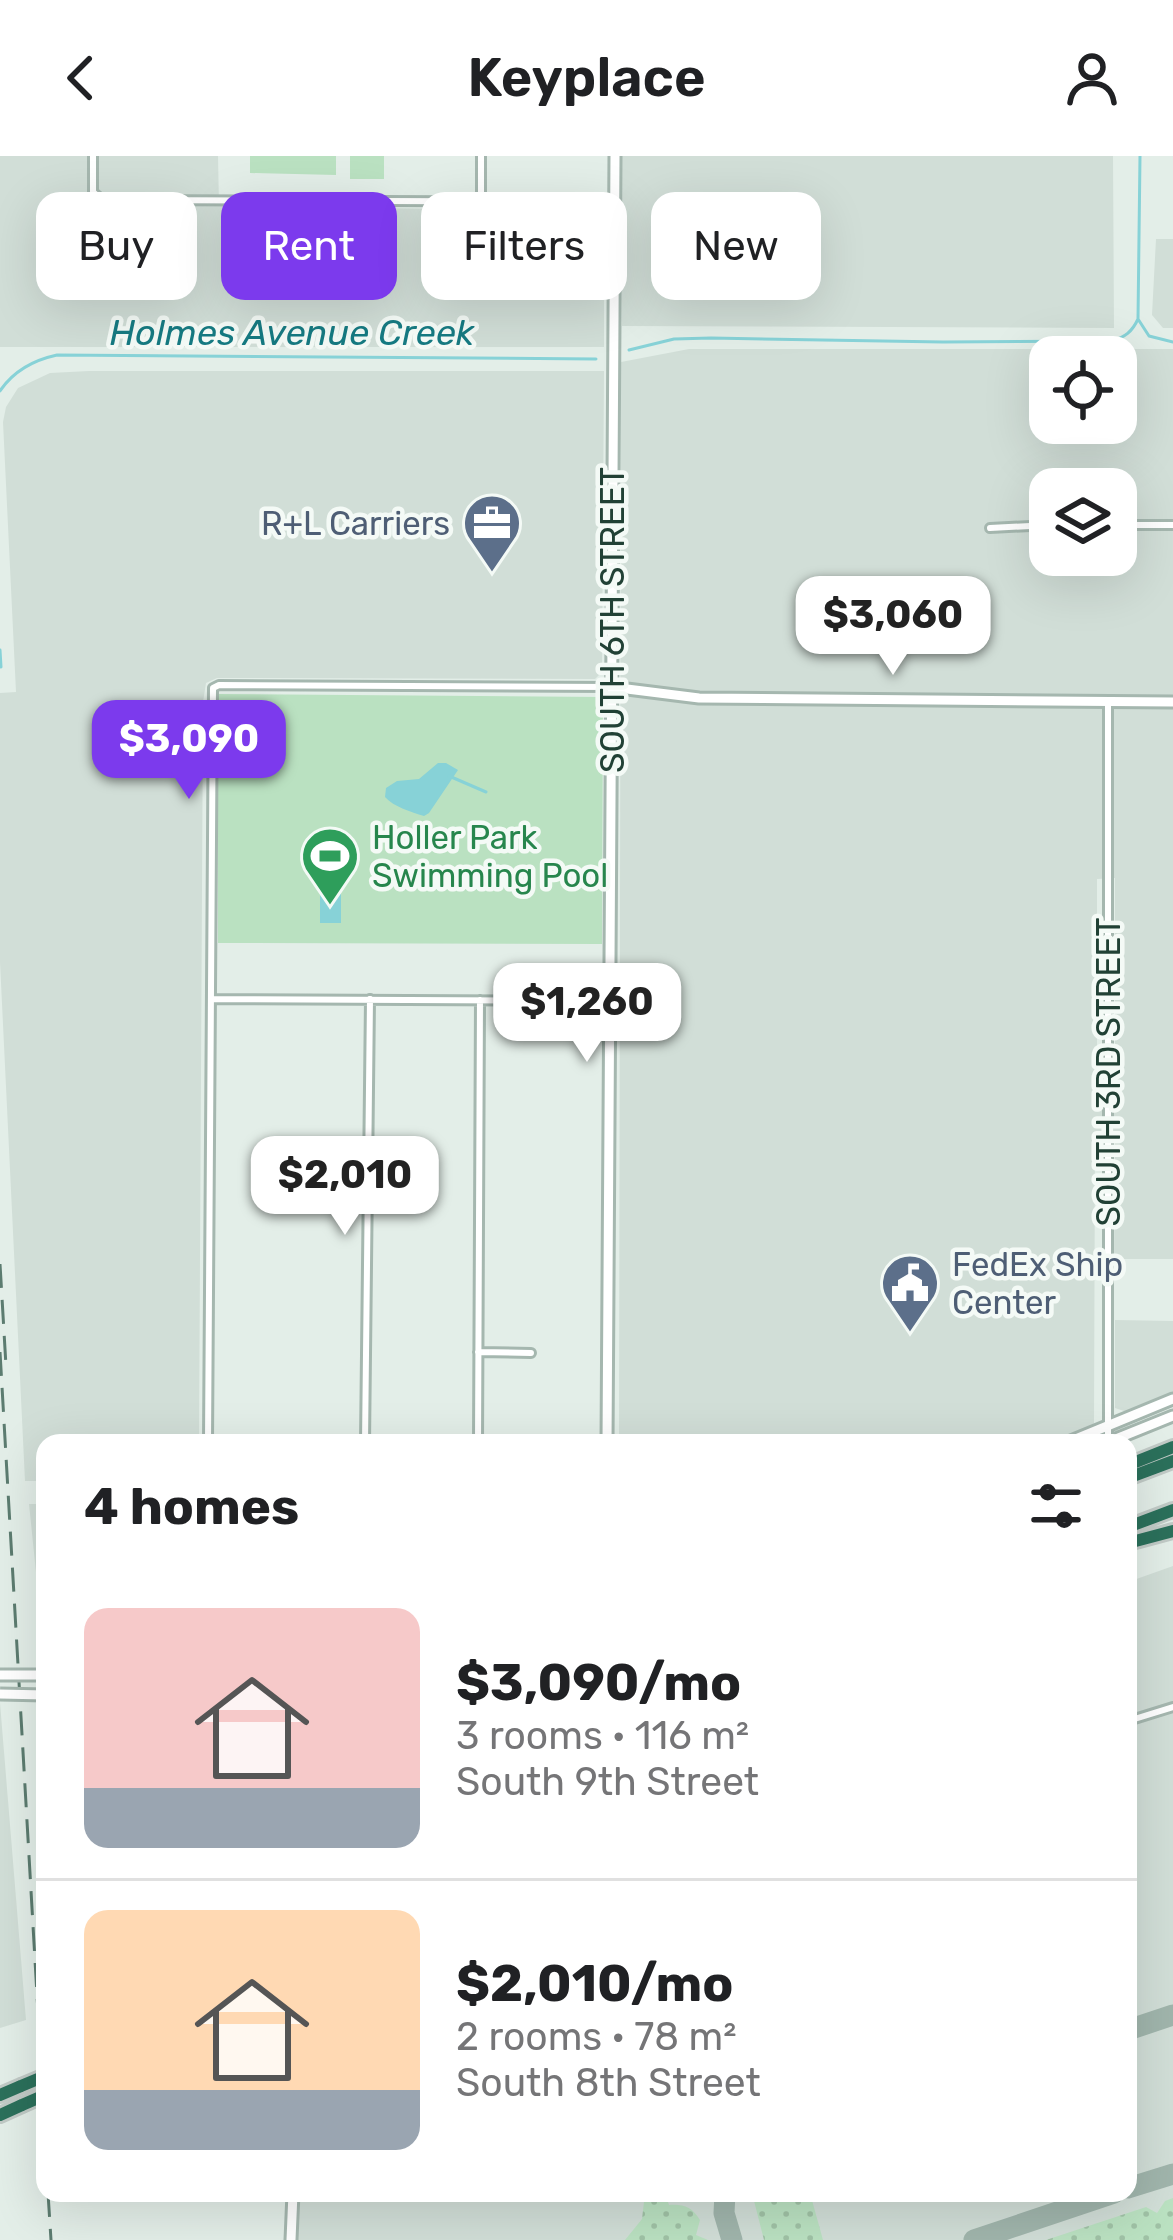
<!DOCTYPE html>
<html lang="en">
<head>
<meta charset="utf-8">
<style>
  :root { --surface:#fff; --page:#f2f2f2; --text:#202124; --muted:#757577; --line:#e0e0e0; --accent:#7c3aed }
  body { margin:0; font-family:Rubik,sans-serif; background:var(--page); color:var(--text); height:100vh; display:flex; flex-direction:column; font-size:45px; white-space:nowrap }
  * { box-sizing:border-box; margin:0 }
  p { font-size:39px; color:var(--muted) }
  .icon { flex:none; width:66px; height:66px; fill:none; stroke:currentColor; stroke-width:2; stroke-linecap:round; stroke-linejoin:round }
  .map { position:relative; flex:1; overflow:hidden }
  .drawer { position:absolute; left:36px; top:1278px; width:1101px; height:768px; display:flex; flex-direction:column; background:var(--surface); border-radius:24px; box-shadow:0 12px 48px #0002 }
  .drawer>* { flex:none }
  .top-card { position:absolute; left:36px; top:36px; width:1101px; height:108px; display:flex; gap:24px }
  .controls { position:absolute; left:1029px; top:180px; display:grid; gap:24px }
  .controls a { display:grid; place-items:center; width:108px; height:108px; border-radius:24px; background:var(--surface); box-shadow:0 12px 48px #0002; font-size:60px }
  .price { position:absolute; translate:-50% -102px; padding:0 27px; border-radius:24px; background:#fff; color:#222; font-size:39px; line-height:78px; filter:drop-shadow(0 3px 6px #0008) }
  .price::after { content:''; position:absolute; left:50%; top:72px; width:36px; height:27px; margin-left:-18px; background:inherit; clip-path:polygon(0 0,100% 0,50% 100%) }
  .price.current { background:var(--accent); color:#fff }
  ul { padding:0; list-style:none }
  li { display:flex; align-items:center; gap:36px; height:300px; padding:0 48px }
  li+li { border-top:3px solid var(--line) }
  li span { display:grid; place-items:center; flex:none; width:336px; height:240px; border-radius:24px; color:#555 }
  li>.icon { margin-inline-start:auto }
  span .icon { width:144px; height:144px; fill:#fffc; stroke-width:1 }
  li b { font-size:51px }
  h2 { display:flex; justify-content:space-between; align-items:center; height:144px; padding:0 48px; font-size:51px }
  .tag { padding:0 42px; border-radius:24px; background:var(--surface); box-shadow:0 12px 48px #0002; font-size:42px; line-height:108px }
  .tag.current { background:var(--accent); color:#fff }
  header { display:flex; justify-content:space-between; align-items:center; height:156px; padding:0 48px; background:var(--surface); font-size:54px; font-weight:600 }
  .map>svg:first-child { display:block }
  .built { fill:#d1ded7; fill-rule:evenodd }
  .grass { fill:url(#grass-dots) }
  .park { fill:#bae1c1 }
  .water { fill:#87d2d7 }
  .lines { fill:none; stroke-linecap:round; stroke-linejoin:round }
  .stream { stroke:#87d2d7; stroke-width:3 }
  .taxiway { stroke:#a0b5ac; stroke-width:21 }
  .minor-casing { stroke:#a5b7af; stroke-width:12 }
  .tertiary-casing { stroke:#a5b7af; stroke-width:15 }
  .motorway-casing { stroke:#c1cac6; stroke-width:18 }
  .minor { stroke:#fff; stroke-width:6 }
  .tertiary { stroke:#fff; stroke-width:9 }
  .motorway { stroke:#2b705b; stroke-width:12 }
  .rail { stroke:#5c7c70; stroke-width:3; stroke-dasharray:24 12; stroke-linecap:butt }
  .tertiary-bridge-casing { stroke:#a5b7af; stroke-width:15; stroke-linecap:butt }
  .motorway-bridge-casing { stroke:#c1cac6; stroke-width:18; stroke-linecap:butt }
  .tertiary-bridge { stroke:#fff; stroke-width:9 }
  .motorway-bridge { stroke:#2b705b; stroke-width:12 }
  .labels { text-anchor:middle; dominant-baseline:central; stroke-width:9; stroke-linejoin:round; paint-order:stroke }
  .service-label { font-size:33px; fill:#4e5e75; stroke:#f4faf6; text-anchor:end }
  .street-label { font-size:33px; fill:#214135; stroke:#f4faf6 }
  .leisure-label { font-size:33px; fill:#27864d; stroke:#f4faf6; text-anchor:start }
  .water-label { font-size:36px; font-style:italic; fill:#167a82; stroke:#f4faf6 }
</style>
</head>
<body>
<header><svg class="icon" aria-label="back" viewBox="0 0 24 24"><path d="M15 5l-7 7 7 7"/></svg>Keyplace<svg class="icon" aria-label="person" viewBox="0 0 24 24"><circle cx="12" cy="8" r="4"/><path d="M4 21q1-7 8-7t8 7"/></svg></header>
<div class="map">
<svg width="1173" height="2084" viewBox="0 0 1173 2084">
  <defs>
    <pattern id="grass-dots" width="8" height="8" patternUnits="userSpaceOnUse" patternTransform="scale(3)"><rect width="8" height="8" fill="#bae1c1"/><path d="M2 2h.1M6 6h.1" fill="none" stroke="#a0c2a6" stroke-width="1.8" stroke-linecap="round"/></pattern>
  </defs>
  <rect width="100%" height="100%" fill="#e3eee8"/>
  <path class="built" d="M0 0H218L219 50 599 55 604 61V191H0Z
    M622 0H1113L1114 172 622 170Z
    M1156 83H1173V172H1163L1152 159Z
    M689 193H1173V1103H1114L1115 979H1095L1094 1267 1092 1272 1055 1287H619L621 206ZM1050 201H1116V267H1050ZM1050 333H1116V399H1050ZM1115 722V892L1097 893V723Z
    M89 215H604L602 516 595 523 217 522 206 527 203 546 199 1287H45V1325H25L0 806V537L16 536 3 266 6 251 18 232 50 217Z
    M1115 1164 1173 1165V1237L1127 1256 1115 1252Z
    M29 1348H45V1504Z
    M1173 1410V2084H298L299 2037H1128V1426Z
    M0 1547 26 1864 0 1872Z"/>
  <path class="grass" d="M645 2037H665L669 2049C684 2048 692 2051 700 2064L696 2079 708 2084H625L642 2063Z
    M810 2037 823 2084H764L752 2037Z
    M1173 2042V2084H1046L1146 2051 1157 2057 1165 2045Z"/>
  <path class="park" d="M250 0H336V19L250 17Z
    M350 0H384V23H350Z
    M218 538 603 541 602 788 218 787Z"/>
  <path class="water" d="M438 607H446L458 614 429 657 424 660C411 656 394 651 385 641L386 632 397 625 419 623Z
    M320 735H341V767H320Z"/>
  <g class="lines">
    <path class="stream" d="M1138 163 1149 180 1173 186
      M629 194 674 183 711 182 943 186 1112 185C1125 181 1132 176 1138 163L1140 0
      M0 235C14 214 34 204 57 199L596 203
      M0 494 1 511
      M449 620 486 636"/>
    <path class="taxiway" d="M1128 1874 1173 1859
      M1128 2032 1173 2018
      M725 2037 724 2057 732 2084
      M974 2084 1114 2037"/>
    <defs>
      <path id="minor" d="M93 0V36L100 42 113 44 615 46
        M481 46V0
        M1116 369H1173
        M990 372 1050 369
        M211 843 609 845
        M478 1196 531 1197
        M1108 1285V545
        M208 1287 213 532 219 529 611 531
        M365 1287 370 843
        M478 1287 480 844
        M1128 1565 1173 1551"/>
      <path id="tertiary" d="M611 531 699 542 1173 546
        M607 1287 615 0
        M1066 1287 1173 1243
        M1106 1287 1173 1260
        M291 2084 293 2037"/>
      <path id="motorway" d="M1128 1309 1173 1291
        M1128 1322 1173 1305
        M1128 1371 1173 1354
        M1128 1387 1173 1375
        M0 1939 21 1930
        M0 1959 22 1949"/>
    </defs>
    <use href="#minor" class="minor-casing"/>
    <use href="#tertiary" class="tertiary-casing"/>
    <use href="#motorway" class="motorway-casing"/>
    <use href="#minor" class="minor"/>
    <use href="#tertiary" class="tertiary"/>
    <use href="#motorway" class="motorway"/>
    <path class="rail" d="M0 1108 6 1210
      M0 1196 45 1978
      M48 2037 51 2084"/>
    <defs>
      <path id="tertiary-bridge" d="M0 1519H45
        M0 1538 45 1539"/>
      <path id="motorway-bridge" d="M21 1930 45 1920
        M22 1949 45 1939"/>
    </defs>
    <use href="#tertiary-bridge" class="tertiary-bridge-casing"/>
    <use href="#motorway-bridge" class="motorway-bridge-casing"/>
    <use href="#tertiary-bridge" class="tertiary-bridge"/>
    <use href="#motorway-bridge" class="motorway-bridge"/>
  </g>
  <defs>
    <symbol id="office-pin" viewBox="-11 -11 22 30"><path d="M0 17L-7.5 6A9.5 9.5 0 1 1 7.5 6Z" fill="#5c6f8a" stroke="#f4faf6"/><path d="M-6-3h4V-5.5h4V-3h4V5H-6ZM-1-4.5V-3h2v-1.5ZM-6 0V1H6V0Z" fill="#fff"/></symbol>
    <symbol id="stadium-pin" viewBox="-11 -11 22 30"><path d="M0 17L-7.5 6A9.5 9.5 0 1 1 7.5 6Z" fill="#2e9e5b" stroke="#f4faf6"/><path d="M0-5a6.5 5 0 1 0 0 10a6.5 5 0 1 0 0-10ZM-3.5-1.8h7v3.6h-7Z" fill="#fff"/></symbol>
    <symbol id="civic-pin" viewBox="-11 -11 22 30"><path d="M0 17L-7.5 6A9.5 9.5 0 1 1 7.5 6Z" fill="#5c6f8a" stroke="#f4faf6"/><path d="M-.6-6.5H3V-4.5H.6V-3L4-1V1h2V6H-6V1h2V-1L-.6-3ZM-1.2 2.5V6h2.4V2.5Z" fill="#fff"/></symbol>
  </defs>
  <g fill-rule="evenodd">
    <use href="#office-pin" x="459" y="334" width="66" height="90"/>
    <use href="#stadium-pin" x="297" y="667" width="66" height="90"/>
    <use href="#civic-pin" x="877" y="1094" width="66" height="90"/>
  </g>
  <g class="labels">
    <g class="service-label">
      <text x="450" y="367">R+L Carriers</text>
      <text x="952" y="1108" text-anchor="start">FedEx Ship<tspan x="952" dy="38">Center</tspan></text>
    </g>
    <g class="street-label">
      <text transform="translate(612 464) rotate(-90)">SOUTH 6TH STREET</text>
      <text transform="translate(1108 916) rotate(-90)">SOUTH 3RD STREET</text>
    </g>
    <g class="leisure-label">
      <text x="372" y="681">Holler Park<tspan x="372" dy="38">Swimming Pool</tspan></text>
    </g>
    <g class="water-label">
      <text x="292" y="176">Holmes Avenue Creek</text>
    </g>
  </g>
</svg>
<div class="controls">
<a><svg class="icon" aria-label="locate" viewBox="0 0 24 24"><circle cx="12" cy="12" r="6"/><path d="M12 2v4M12 18v4M2 12h4M18 12h4"/></svg></a>
<a><svg class="icon" aria-label="layers" viewBox="0 0 24 24"><path d="M12 4l9 5-9 5-9-5zM3 14l9 5 9-5"/></svg></a>
</div>
<b class="price" style="left:893px;top:522px">$3,060</b>
<b class="price current" style="left:189px;top:646px">$3,090</b>
<b class="price" style="left:587px;top:909px">$1,260</b>
<b class="price" style="left:345px;top:1082px">$2,010</b>
<div class="top-card">
<a class="tag">Buy</a>
<a class="tag current">Rent</a>
<a class="tag">Filters</a>
<a class="tag">New</a>
</div>
<section class="drawer">
<h2>4 homes<svg class="icon" aria-label="filters" viewBox="0 0 24 24"><path d="M4 7h16M4 17h16"/><circle cx="9" cy="7" r="2"/><circle cx="15" cy="17" r="2"/></svg></h2>
<ul>
<li><span style="background:linear-gradient(#f6c9c9 75%,#9aa5b1 0)"><svg class="icon" aria-label="home" viewBox="0 0 24 24"><path d="M3 11l9-7 9 7M6 9v11h12V9"/></svg></span><div><b>$3,090/mo</b><p>3 rooms · 116 m²</p><p>South 9th Street</p></div></li>
<li><span style="background:linear-gradient(#ffd9b3 75%,#9aa5b1 0)"><svg class="icon" aria-label="home" viewBox="0 0 24 24"><path d="M3 11l9-7 9 7M6 9v11h12V9"/></svg></span><div><b>$2,010/mo</b><p>2 rooms · 78 m²</p><p>South 8th Street</p></div></li>
</ul>
</section>
</div>
</body>
</html>
